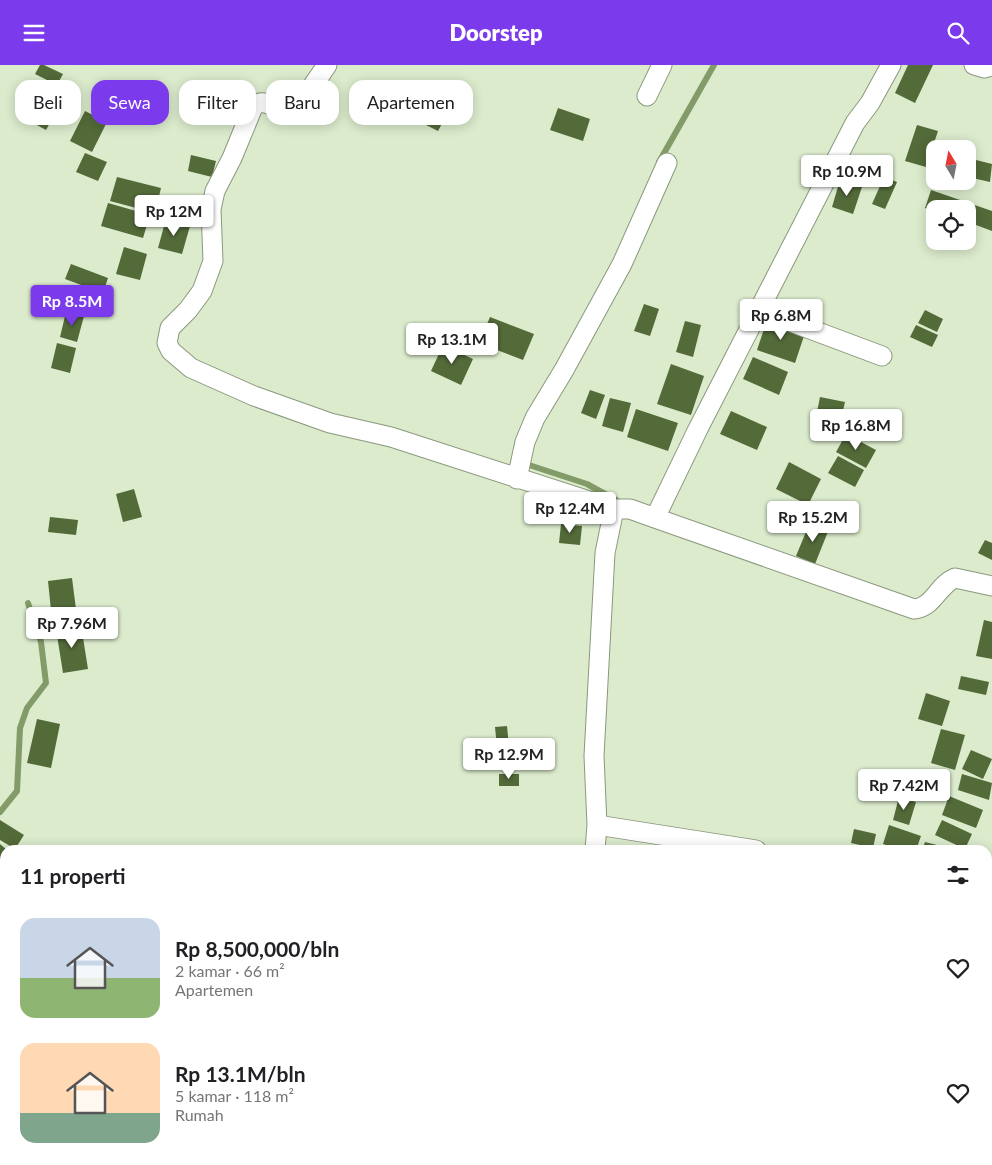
<!DOCTYPE html>
<html lang="id">
<head>
<meta charset="utf-8">
<style>
  :root { --surface:#fff; --page:#f2f2f2; --text:#202124; --muted:#757577; --accent:#7c3aed }
  body { margin:0; font-family:Lato,sans-serif; background:var(--page); color:var(--text); height:100vh; display:flex; flex-direction:column; font-size:19px; white-space:nowrap }
  * { box-sizing:border-box; margin:0 }
  p { font-size:16px; color:var(--muted) }
  .icon { flex:none; width:28px; height:28px; fill:none; stroke:currentColor; stroke-width:2; stroke-linecap:round; stroke-linejoin:round }
  .map { position:relative; flex:1; overflow:hidden }
  .details { position:absolute; left:0px; top:780px; width:992px; height:320px; display:flex; flex-direction:column; background:var(--surface); border-radius:15px 15px 0 0; box-shadow:0 2px 12px #0003 }
  .details>* { flex:none }
  .hud { position:absolute; left:15px; top:15px; width:500px; height:45px; display:flex; gap:10px }
  .needle { width:32px; rotate:350deg }
  .fabs { position:absolute; left:926px; top:75px; display:grid; gap:10px }
  .fabs a { display:grid; place-items:center; width:50px; height:50px; border-radius:10px; background:var(--surface); box-shadow:0 2px 12px #0003; font-size:25px }
  .price { position:absolute; translate:-50% -42px; padding:0 11px; border-radius:5px; background:#fff; color:#222; font-size:16px; line-height:32px; filter:drop-shadow(0 1px 2px #0008) }
  .price::after { content:''; position:absolute; left:50%; top:30px; width:15px; height:11px; margin-left:-8px; background:inherit; clip-path:polygon(0 0,100% 0,50% 100%) }
  .price.active { background:var(--accent); color:#fff }
  ul { padding:0; list-style:none }
  li { display:flex; align-items:center; gap:15px; height:125px; padding:0 20px }
  li span { display:grid; place-items:center; flex:none; width:140px; height:100px; border-radius:15px; color:#555 }
  li>.icon { margin-inline-start:auto }
  span .icon { width:60px; height:60px; fill:#fffc; stroke-width:1 }
  li b { font-size:21px }
  h2 { display:flex; justify-content:space-between; align-items:center; height:60px; padding:0 20px; font-size:21px }
  .pill { padding:0 18px; border-radius:15px; background:var(--surface); box-shadow:0 2px 12px #0003; font-size:18px; line-height:45px }
  .pill.active { background:var(--accent); color:#fff }
  header { display:flex; justify-content:space-between; align-items:center; height:65px; padding:0 20px; background:var(--accent); color:#fff; font-size:22px; font-weight:800 }
  .map>svg:first-child { display:block }
  .lines { fill:none; stroke-linecap:round; stroke-linejoin:round }
  .stream { stroke:#839b68; stroke-width:6 }
  .building { fill:#536a39 }
  .street-casing { stroke:#8a987c; stroke-width:21 }
  .street { stroke:#fff; stroke-width:19 }
</style>
</head>
<body>
<header><svg class="icon" aria-label="menu" viewBox="0 0 24 24"><path d="M4 6h16M4 12h16M4 18h16"/></svg>Doorstep<svg class="icon" aria-label="search" viewBox="0 0 24 24"><circle cx="10" cy="10" r="6"/><path d="M15 15l6 6"/></svg></header>
<div class="map">
<svg width="992" height="1100" viewBox="0 0 992 1100">
  <rect width="100%" height="100%" fill="#dbebcc"/>
  <g class="lines">
    <path class="stream" d="M659 97 714 0
      M523 398 587 419 616 435 615 439
      M0 747 17 726 20 663 27 643 46 618 41 577 28 538"/>
  </g>
  <path class="building" d="M40 0H44L63 9 57 20 35 9Z
    M908 0H933L915 38 895 28Z
    M419 25 451 42 438 66 406 50Z
    M34 28 59 41 46 65 22 52Z
    M558 43 590 54 583 76 550 65Z
    M85 46 107 57 92 87 70 76Z
    M917 60 938 66 926 102 905 96Z
    M952 76 966 81V84H950Z
    M85 88 107 97 98 116 76 107Z
    M191 90 216 96 212 112 188 106Z
    M968 93 992 99 990 117 968 112Z
    M117 112 161 123 155 148 110 136Z
    M884 112 897 117 885 144 872 139Z
    M840 115 862 122 853 149 832 142Z
    M931 125 992 146V166L968 157V144H935V147L925 143Z
    M108 138 150 150 143 173 101 161Z
    M166 154 190 161 182 189 158 183Z
    M124 182 147 189 140 215 116 209Z
    M71 199 108 213 103 228 65 214Z
    M644 239 659 244 650 271 634 266Z
    M925 245 943 254 937 267 918 258Z
    M66 247 84 251 77 277 60 272Z
    M490 252 534 269 523 295 479 278Z
    M767 255 805 268 795 298 757 285Z
    M685 256 701 260 693 292 676 287Z
    M916 260 938 270 932 282 910 272Z
    M57 278 76 283 70 308 51 303Z
    M443 280 473 294 461 320 431 306Z
    M753 292 788 307 779 330 743 314Z
    M671 299 704 311 691 350 657 339Z
    M590 325 605 330 596 354 581 348Z
    M820 332 845 337 839 363 815 357Z
    M610 333 631 338 623 367 602 361Z
    M636 344 678 358 668 386 627 372Z
    M731 346 767 362 757 385 720 369Z
    M846 369 876 385 866 403 836 387Z
    M838 391 864 405 855 422 828 408Z
    M789 397 821 414 808 440 776 424Z
    M134 424 142 452 123 457 116 429Z
    M50 452 78 455 76 470 48 467Z
    M810 457 829 464 815 499 796 491Z
    M561 459 582 461 580 480 559 478Z
    M985 475 992 478V495L978 488Z
    M72 513 77 552 52 555 48 516Z
    M984 555 992 557V594L976 591Z
    M81 560 88 604 63 608 56 564Z
    M961 611 989 617 986 630 958 624Z
    M926 628 950 636 942 661 918 654Z
    M37 654 60 659 51 703 27 698Z
    M507 661 509 682 497 683 495 662Z
    M941 664 965 670 955 705 931 698Z
    M971 685 992 694 983 714 962 704Z
    M499 709H519V721H499Z
    M962 709 992 718 989 735 958 725Z
    M949 731 983 745 976 763 942 750Z
    M899 732 916 737 909 760 893 755Z
    M0 755 24 770 15 784 0 775Z
    M942 755 972 769 965 784 935 770Z
    M889 760 921 771 916 785H902L883 779Z
    M854 764 876 769 873 783 851 778Z
    M925 777 953 784V785H922Z
    M0 779 7 785H5V793L0 799Z
    M988 909 992 910V929L988 927Z
    M988 1080 992 1082V1100H976L978 1095H988Z
    M402 1095H441V1098L402 1100Z
    M480 1095H509V1100H480Z
    M526 1095H555L556 1100H527Z
    M586 1095H615L614 1100H586Z
    M742 1095H761L760 1100Z
    M816 1095H841L839 1100H829Z"/>
  <g class="lines">
    <defs>
      <path id="street" d="M327 0 296 45C281 51 265 29 253 42L232 93 215 126 211 144 213 196 202 226 188 245 170 263 167 278 171 286 191 303 254 331 330 358 391 372 614 444
        M974 0 984 3 992 1
        M647 31 662 0
        M759 245 882 291
        M517 414 525 377 535 353 564 305 622 199 667 98
        M655 453 914 544C933 543 938 520 955 513L992 521
        M597 760 756 785
        M595 785 597 760 594 691 605 488 614 444H630L655 453 698 364 855 58 870 38 891 0
        M988 823 992 814
        M580 1100V1095
        M862 1100 864 1095"/>
    </defs>
    <use href="#street" class="street-casing"/>
    <use href="#street" class="street"/>
  </g>
</svg>
<div class="fabs">
<a><svg class="needle" viewBox="-14 -14 28 28"><path d="M0-13l5 13h-10z" fill="#e53935"/><path d="M0 13l5-13h-10z" fill="#757577"/></svg></a>
<a><svg class="icon" aria-label="locate" viewBox="0 0 24 24"><circle cx="12" cy="12" r="6"/><path d="M12 2v4M12 18v4M2 12h4M18 12h4"/></svg></a>
</div>
<b class="price" style="left:847px;top:132px">Rp 10.9M</b>
<b class="price" style="left:174px;top:172px">Rp 12M</b>
<b class="price active" style="left:72px;top:262px">Rp 8.5M</b>
<b class="price" style="left:781px;top:276px">Rp 6.8M</b>
<b class="price" style="left:452px;top:300px">Rp 13.1M</b>
<b class="price" style="left:856px;top:386px">Rp 16.8M</b>
<b class="price" style="left:570px;top:469px">Rp 12.4M</b>
<b class="price" style="left:813px;top:478px">Rp 15.2M</b>
<b class="price" style="left:72px;top:584px">Rp 7.96M</b>
<b class="price" style="left:509px;top:715px">Rp 12.9M</b>
<b class="price" style="left:904px;top:746px">Rp 7.42M</b>
<div class="hud">
<a class="pill">Beli</a>
<a class="pill active">Sewa</a>
<a class="pill">Filter</a>
<a class="pill">Baru</a>
<a class="pill">Apartemen</a>
</div>
<section class="details">
<h2>11 properti<svg class="icon" aria-label="filters" viewBox="0 0 24 24"><path d="M4 7h16M4 17h16"/><circle cx="9" cy="7" r="2"/><circle cx="15" cy="17" r="2"/></svg></h2>
<ul>
<li><span style="background:linear-gradient(#c9d6e8 60%,#8fb573 0)"><svg class="icon" aria-label="home" viewBox="0 0 24 24"><path d="M3 11l9-7 9 7M6 9v11h12V9"/></svg></span><div><b>Rp 8,500,000/bln</b><p>2 kamar · 66 m²</p><p>Apartemen</p></div><svg class="icon" aria-label="heart" viewBox="0 0 24 24"><path d="M12 20l-8-8c-3-5 5-10 8-4 3-6 11-1 8 4z"/></svg></li>
<li><span style="background:linear-gradient(#ffd9b3 70%,#7fa58c 0)"><svg class="icon" aria-label="home" viewBox="0 0 24 24"><path d="M3 11l9-7 9 7M6 9v11h12V9"/></svg></span><div><b>Rp 13.1M/bln</b><p>5 kamar · 118 m²</p><p>Rumah</p></div><svg class="icon" aria-label="heart" viewBox="0 0 24 24"><path d="M12 20l-8-8c-3-5 5-10 8-4 3-6 11-1 8 4z"/></svg></li>
</ul>
</section>
</div>
</body>
</html>
